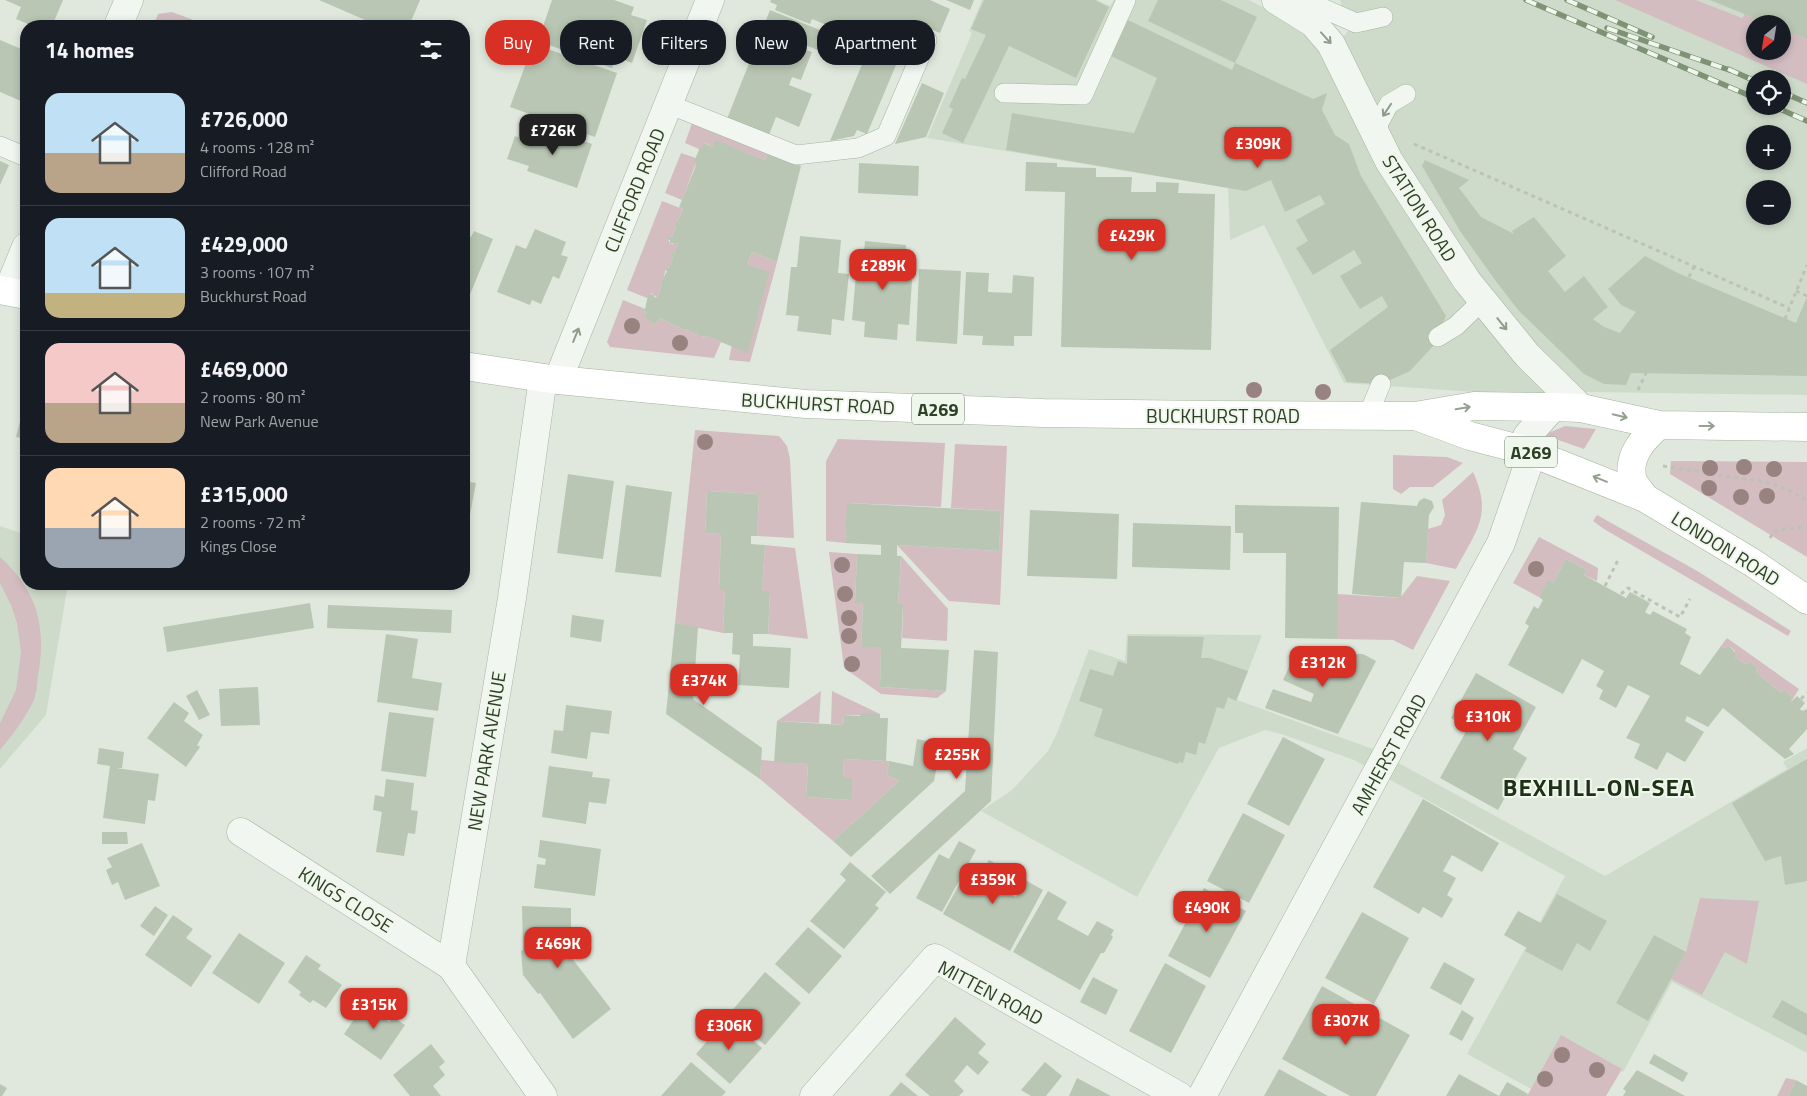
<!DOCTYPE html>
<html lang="en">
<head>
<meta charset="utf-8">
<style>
  :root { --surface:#171b24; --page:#20242c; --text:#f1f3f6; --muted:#9ea1a6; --line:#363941; --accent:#d93025 }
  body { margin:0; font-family:"Titillium Web",sans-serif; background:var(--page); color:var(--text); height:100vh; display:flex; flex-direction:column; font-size:19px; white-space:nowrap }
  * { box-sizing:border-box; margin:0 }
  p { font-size:16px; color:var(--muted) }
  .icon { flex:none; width:28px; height:28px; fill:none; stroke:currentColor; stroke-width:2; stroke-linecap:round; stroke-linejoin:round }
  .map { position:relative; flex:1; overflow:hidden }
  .sheet { position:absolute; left:20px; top:20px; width:450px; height:570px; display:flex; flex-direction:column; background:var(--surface); border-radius:20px; box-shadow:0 2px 8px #0003 }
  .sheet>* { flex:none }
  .banner { position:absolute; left:485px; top:20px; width:475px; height:45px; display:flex; gap:10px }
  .needle { width:32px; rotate:210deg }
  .controls { position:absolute; left:1746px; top:15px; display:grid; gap:10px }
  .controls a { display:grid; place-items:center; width:45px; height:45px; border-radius:50%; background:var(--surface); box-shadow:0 2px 8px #0003; font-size:25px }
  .price { position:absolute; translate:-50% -42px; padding:0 11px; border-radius:10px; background:var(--accent); color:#fff; font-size:16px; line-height:32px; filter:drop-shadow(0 1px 2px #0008) }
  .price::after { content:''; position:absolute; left:50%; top:30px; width:15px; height:11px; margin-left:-8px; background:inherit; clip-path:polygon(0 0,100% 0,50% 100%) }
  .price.selected { background:#222; color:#fff }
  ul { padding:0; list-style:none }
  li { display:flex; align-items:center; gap:15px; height:125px; padding:0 25px }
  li+li { border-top:1px solid var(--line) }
  li span { display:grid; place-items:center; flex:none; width:140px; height:100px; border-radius:15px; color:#555 }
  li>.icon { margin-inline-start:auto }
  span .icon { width:60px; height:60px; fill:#fffc; stroke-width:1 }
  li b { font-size:21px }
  h2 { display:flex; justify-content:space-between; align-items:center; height:60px; padding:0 25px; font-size:21px }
  .tag { padding:0 18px; border-radius:20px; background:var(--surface); box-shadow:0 2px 8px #0003; font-size:18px; line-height:45px }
  .tag.selected { background:var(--accent); color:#fff }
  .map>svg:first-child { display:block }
  .built { fill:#cfdbca; fill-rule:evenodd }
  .green { fill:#d3bdc1 }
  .building { fill:#b9c6b3 }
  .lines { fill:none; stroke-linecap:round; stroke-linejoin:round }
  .service-casing { stroke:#a7b2a2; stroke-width:20 }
  .minor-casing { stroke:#a7b2a2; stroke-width:29 }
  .tertiary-casing { stroke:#a7b2a2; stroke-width:29 }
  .primary-casing { stroke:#a3b59b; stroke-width:29 }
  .path { stroke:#bbc3b7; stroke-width:3; stroke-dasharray:4 4; stroke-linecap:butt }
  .service { stroke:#f2f6f0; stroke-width:19 }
  .minor { stroke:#f2f6f0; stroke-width:28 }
  .tertiary { stroke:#f2f6f0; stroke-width:28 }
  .primary { stroke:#fff; stroke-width:28 }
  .rail-casing { stroke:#7e9375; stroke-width:5.5 }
  .rail { stroke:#eff6ec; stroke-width:4; stroke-dasharray:11; stroke-linecap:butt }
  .tree { fill:#988381 }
  .oneway { stroke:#909b8a }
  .oneway2 { stroke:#96a092 }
  .labels { text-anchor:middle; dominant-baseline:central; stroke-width:4; stroke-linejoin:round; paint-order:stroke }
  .shield { fill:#eff6ec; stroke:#677761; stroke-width:1 }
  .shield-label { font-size:18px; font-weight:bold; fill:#2d4025 }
  .street-label { font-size:19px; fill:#2d4025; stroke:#eff6ec }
  .district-label { font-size:24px; font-weight:bold; letter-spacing:1px; fill:#1e3117; stroke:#eff6ec }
</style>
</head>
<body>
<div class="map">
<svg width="1807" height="1096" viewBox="0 0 1807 1096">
  <rect width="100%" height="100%" fill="#e0e8dd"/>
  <path class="built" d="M982 0H1097L1110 6 1114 0H1249L1296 24 1326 56 1349 30 1340 0H1807V395L1587 392 1549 397 1344 383 1264 225 1230 240 1228 188 927 138 972 33 969 31ZM1755 24H1782V51H1755ZM1755 79H1782V106H1755ZM1755 134H1782V161H1755ZM1755 189H1782V216H1755Z
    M0 526 26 535V584H68L46 715 0 769Z
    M1127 634 1262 635 1237 700 1373 749 1605 876 1787 769 1783 762 1807 748V1053L1672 982 1623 1072 1562 1039 1533 1090 1467 1054 1565 876 1354 760 1284 735 1265 730 1219 748 1137 897 981 811 1012 790 1048 751 1057 733 1089 649 1125 661Z"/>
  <path class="green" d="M1615 0H1696L1742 18 1745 14 1769 24H1755V51H1782L1783 29 1807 39V84Z
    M172 12 188 18 184 26H153L158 14Z
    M692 123 768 152 765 160 715 141 713 147 705 143 702 148 699 149 685 143Z
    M681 153 696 158V163L682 200 665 193Z
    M662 201 683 209 677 223 675 222 674 224 676 226 672 237 669 236 668 239 670 243 673 244V241L678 243 674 254 672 253 673 257 669 268 666 267 663 281 660 283 662 285 657 298 652 293 647 298 627 290Z
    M752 252 777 262 750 362 729 360 747 265Z
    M623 300 643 308 642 310 647 313 646 317 653 324 658 322 660 318 686 331 687 329 696 335 697 333 703 335 702 337 705 338 706 336 721 342 714 358 610 347 607 342Z
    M1565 426 1596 429 1584 449 1544 435Z
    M695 430 779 436 787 446 790 459 794 538 757 536 759 494 707 491 705 533 721 534 719 589 725 590 723 633 675 623Z
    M838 439 945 443 941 507 848 503 845 543 826 541V461Z
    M955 444 1007 446 1000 605 949 601 897 545 999 551 1001 511 951 508Z
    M1393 455 1447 457 1463 463 1433 487H1410L1401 494 1393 489Z
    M1671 461 1807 462V557L1670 474Z
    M1473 472C1493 515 1476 531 1456 569L1426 563 1428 529 1441 525 1445 515 1442 500Z
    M1597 515 1699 572 1791 631 1788 636 1604 529 1593 521Z
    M1539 537 1598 568 1597 581 1584 575 1587 570 1566 559 1553 583 1548 581 1539 597 1513 583Z
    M765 545 795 548 808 639 768 634 770 592 762 591Z
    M829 552 857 554 855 602 863 603 861 646 881 648 880 687 946 691 937 698 881 694 844 668Z
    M901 556 948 609 947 641 902 638 903 605 898 604Z
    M0 557C37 590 47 627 38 676 37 684 37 694 33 702 25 718 12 736 0 750V723L16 690 21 652 17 623 11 605 0 583Z
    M1417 576 1450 581 1413 650 1393 640 1337 639V594L1400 598Z
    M1727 638 1799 689 1791 702V696L1785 690 1780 692 1756 672 1757 667 1750 662 1745 664 1735 657V651L1729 646 1724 648 1721 646Z
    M821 691 819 723 777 721Z
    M832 691 880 714 844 716 843 725 831 724Z
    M844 759 889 761 887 775 899 781 833 841 760 779 761 760 808 764 806 797 850 800 851 778H843Z
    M1700 898 1759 901 1747 964 1725 952 1702 995 1671 979 1686 952Z
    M1561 1035 1622 1069 1606 1096H1527Z
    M1786 1078 1796 1080 1788 1096H1777Z"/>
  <path class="building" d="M5 0H63L52 26H33L16 19 21 7Z
    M319 0H420L409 26H379Z
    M552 0H614L634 7 631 15 647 20 632 63 616 57 612 68 538 41Z
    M771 0H930L950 9 940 33 914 22 867 134 857 130 854 136 830 141 871 43 812 19 810 24 775 10 777 5 770 2Z
    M946 0H974L970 10Z
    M984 0H1095L1109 7 1076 78 1009 46 963 143 942 133 953 109 949 107 962 78 965 79 986 35 971 29Z
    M1158 0H1221L1257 17 1235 63 1313 99 1327 93 1322 110 1335 135 1349 144 1361 176 1446 316 1435 344 1410 371 1381 384 1347 382 1330 350 1388 307 1382 296 1360 309 1350 293 1340 276 1362 263 1354 250 1313 275 1296 248 1308 241 1296 220 1325 204 1320 195 1285 212 1271 180 1246 191 1006 150 1012 113 1134 133 1157 78 1111 56 1128 20 1232 70 1235 63 1148 21Z
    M1710 0H1807V39L1782 29V24H1769Z
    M770 10 835 36 828 54 805 45 803 49 812 52 806 67 801 80 792 77 789 85 812 94 799 127 776 117 769 135 727 119Z
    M188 18 207 26H184Z
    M0 40 26 51V89L21 101 0 92Z
    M533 44 617 73 595 137 510 107Z
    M922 83 944 93 926 137 895 144Z
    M543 126 592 144 577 188 527 171 529 166 507 159 515 136 537 144Z
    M715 140 765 160 768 152 801 166 777 262 752 252 747 265 769 272 748 353 706 336 705 338 697 333 696 335 687 329 686 331 660 318 658 322 653 324 645 317 647 313 642 310 643 308 645 309 648 295 654 294V297L657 298 662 285 660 284 667 271 665 270 666 267 669 268 673 257 671 256 672 252 674 254 678 243H670V240L667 239 669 236 672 237 676 226 674 225 675 221 677 223 683 209 679 207 695 168 696 163 694 162 700 147 702 148 704 143 713 147Z
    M1425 160 1469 180 1459 188 1481 217 1514 234 1512 231 1534 217 1566 256 1548 271 1565 292 1584 276 1608 307 1593 319 1604 327 1620 333 1636 312 1621 305 1608 289 1645 256 1678 273 1796 323 1807 297V376L1631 373 1626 385 1604 384 1584 374 1519 311 1498 284 1460 231 1422 166Z
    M0 161 9 165 0 185Z
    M1026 162 1057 163V167L1096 168V177H1132L1131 192H1156V182L1179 183 1178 193 1215 194 1211 350 1061 347 1065 192 1025 191Z
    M859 163 919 166 918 196 858 193Z
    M535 229 566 242 561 255 568 257 559 279 553 276 541 304 532 300 530 305 497 292 516 245 526 249Z
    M474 231 493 239 466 304 464 303V234L471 237Z
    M800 236 841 240 838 273 849 274 844 321 832 319 831 335 797 331 799 316 786 315 791 267H797Z
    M865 241 906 245 903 279 912 280 909 325 898 324 897 340 864 337 865 322 852 320 856 274H862Z
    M919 269 961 271 957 344 916 341Z
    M966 272 989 273 988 292 1012 293 1013 275 1034 277 1032 336H1014V346L982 345 983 336 963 335Z
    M26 398V439L16 437Z
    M568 474 614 481 603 559 557 553Z
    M464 481 476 483 466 536 464 535Z
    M626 485 672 492 661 577 615 572Z
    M707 491 759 494 757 536H751V544L765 545 762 591H770L768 634H753V646L791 648 789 688 738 685 740 655 732 654 733 633H723L725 590H719L721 534 705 533Z
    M1424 498 1432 501 1434 507 1429 515 1426 563 1404 562 1401 598 1352 594 1361 502 1417 506 1419 501Z
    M847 503 1001 511 999 551 897 545V556H901L898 604H903L901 648 949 650 946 691 880 687 881 648 861 647 863 603H855L857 554 881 555V545L845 543Z
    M1235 505 1339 507 1337 639 1285 638 1286 553H1243V533H1235Z
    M1030 510 1119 514 1117 579 1027 576Z
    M1133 523 1231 526 1230 570 1132 567Z
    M1566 559 1587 570 1584 575 1626 598 1630 592 1650 603 1645 612 1650 615 1653 611 1687 629 1685 633 1691 637 1680 664 1700 675 1721 646 1724 648 1729 646 1735 652V657L1745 664 1750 662 1757 667 1756 672 1780 692 1785 690 1791 696V702L1797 696 1805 703 1800 709 1802 711 1807 709V729L1789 749 1794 754 1785 759 1723 708 1708 727 1687 716 1685 721 1704 732 1685 762 1667 752 1657 770 1634 758 1640 744 1626 738 1650 696 1628 685 1616 708 1603 701 1599 699 1603 690 1596 686 1604 671 1582 659 1563 694 1508 665 1529 626 1525 623 1534 606 1538 609 1543 600 1539 597 1548 580 1553 583Z
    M171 584H206V586H171Z
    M310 603 314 628 167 652 163 627Z
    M328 605 452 610 451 633 327 628Z
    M572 615 604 620 601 642 570 637Z
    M675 623 698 627 693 699 762 748 760 779 666 714Z
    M386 634 418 639 412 678 442 683 438 711 377 702Z
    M1128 636 1204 637 1201 658H1210L1248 671 1236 701 1228 697 1224 709 1217 707 1205 744 1199 742 1196 755 1186 752 1183 763 1179 762 1178 764 1094 736 1103 709 1079 701 1090 669 1113 676 1118 661 1127 664Z
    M974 650 998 652 991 801 890 894 871 876 965 791Z
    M1296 652 1363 654 1376 661 1338 734 1265 708 1273 689 1311 702 1314 694 1283 680Z
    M1476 673 1536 707 1513 749 1527 758 1498 810 1440 778 1468 728 1451 718Z
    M258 687 260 725 221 726 219 689Z
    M197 690 210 715 199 720 186 696Z
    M174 702 189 713 184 721 203 735 197 745 200 747 186 767 147 738Z
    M566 705 612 711 609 734 591 732 587 759 551 753 554 730 563 731Z
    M389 712 434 718 426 777 381 771Z
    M861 713 880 714V718H888L886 761 844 759 843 778H852L851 800 806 797 808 764 774 762 777 721 843 725 844 716H860Z
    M1283 737 1325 759 1289 826 1247 804Z
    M917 739 941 744 934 781 851 857 833 841 899 781 887 775 889 761 913 766Z
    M99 748 124 752 122 768H116L159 774 155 801 148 800 145 824 103 818 110 766 97 764Z
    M1807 759V881L1785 885 1781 856 1765 861 1732 803Z
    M549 766 593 772 592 777 610 779 606 804 589 802 586 824 542 817Z
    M386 779 414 783 411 810 418 811 415 834 408 833 404 856 376 852 382 812 373 810 375 795 384 797Z
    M1423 799 1499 843 1482 872 1452 855 1443 871 1456 878 1447 895 1453 899 1442 918 1423 907 1419 914 1373 887Z
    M1243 813 1285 835 1249 903 1207 881Z
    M102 832H127L128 844H102Z
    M540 840 601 849 595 896 534 888 537 864 545 865 546 859 538 857Z
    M959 841 976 850 942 912 916 898 939 854 949 859Z
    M142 843 160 886 125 900 118 882 112 885 106 870 112 867 107 858Z
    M989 860 1010 871 1000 888 1016 897 1025 880 1043 890 1010 951 943 914 967 870 979 877Z
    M850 862 886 892 875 905 879 908 844 949 810 921 846 880 840 874Z
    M1204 888 1246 911 1210 978 1168 956Z
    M1048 891 1067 902 1057 919 1088 936 1097 921 1114 930 1111 935 1113 937 1104 953H1101L1080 990 1013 952Z
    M1557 894 1607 921 1590 951 1577 943 1562 971 1525 951 1527 948 1504 935 1518 911 1541 923Z
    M155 906 168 915 154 936 140 926Z
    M522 906 571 908V957L611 1009 573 1039 540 993 538 994 523 975 521 951 523 950Z
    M1362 912 1409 938 1374 1004 1325 978Z
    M173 915 193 929 186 938 212 956 191 987 145 955Z
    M808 927 842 956 809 994 775 964Z
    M239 933 285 963 259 1004 212 973Z
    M1654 935 1686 952 1648 1021 1616 1003Z
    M306 955 321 965 318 969 342 985 326 1008 313 1000 310 1003 299 995 301 992 288 982Z
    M1444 962 1475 979 1461 1005 1430 988Z
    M1165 963 1206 986 1171 1053 1129 1031Z
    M765 972 801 1003 765 1045 729 1014Z
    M1093 977 1118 990 1106 1015 1080 1002Z
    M1322 986 1410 1035 1376 1096H1350L1282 1059Z
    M368 999 385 1011 382 1017 389 1022 393 1017 405 1025 381 1060 344 1034Z
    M1782 1000 1807 1014V1036L1772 1017Z
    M1462 1010 1474 1018 1462 1041 1449 1034Z
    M955 1017 986 1044 978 1053 989 1062 978 1075 967 1065 954 1081 964 1091 959 1096H930L905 1075Z
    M727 1018 762 1048 730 1084 696 1054Z
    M431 1044 445 1062 439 1067 445 1075 433 1086 441 1096H410L393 1075Z
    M1654 1054 1688 1073 1683 1082 1649 1063Z
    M691 1062 726 1092 722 1096H661Z
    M1045 1062 1062 1076 1046 1096H1031L1021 1090Z
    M1279 1069 1328 1096H1264Z
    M1637 1070 1685 1096H1623L1626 1091 1623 1089Z
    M1459 1074 1499 1096H1446Z
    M1077 1078 1111 1096H1069Z
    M1796 1080 1807 1086V1096H1788Z
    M901 1082 918 1096H889Z
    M1507 1082 1528 1094 1527 1096H1499Z
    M0 1084 7 1088 2 1096H0Z"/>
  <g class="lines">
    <defs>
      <path id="service" d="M1289 6 1320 7 1356 23 1383 17
        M1004 93 1083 95 1126 0
        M668 104 796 155 858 148 886 136 927 40
        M1374 132 1389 104 1406 94
        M0 146 26 157
        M1438 337 1456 326 1483 300
        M1368 415 1381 384"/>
      <path id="minor" d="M118 26 129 0
        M8 291 26 247
        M543 378 512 598 451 966 543 1096
        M241 832 451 966
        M814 1096 935 958 1179 1096
        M1202 1096 1501 543 1527 468V436L1553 407"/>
      <path id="tertiary" d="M1276 0 1313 23 1331 44 1389 161 1467 281 1527 355 1581 408
        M558 380 710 0"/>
      <path id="primary" d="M0 290 26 295
        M464 366 558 380 806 404 1043 413 1216 415 1415 416 1474 406 1553 407 1581 408 1659 425 1807 427
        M1416 416 1470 436 1527 451 1645 498 1753 563 1807 600
        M1645 498C1641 492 1633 484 1632 477 1628 455 1644 438 1659 425"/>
    </defs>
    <use href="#service" class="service-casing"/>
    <use href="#minor" class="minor-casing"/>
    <use href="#tertiary" class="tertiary-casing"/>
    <use href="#primary" class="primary-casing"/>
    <path class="path" d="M1414 144 1789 308
      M1689 277 1694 267
      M1796 291 1807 296
      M1785 319 1807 265
      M1638 390 1646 373
      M1663 466 1759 481 1782 487 1807 500
      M1770 538 1774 531 1807 526
      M1605 586 1619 558
      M1621 594 1628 588 1680 617 1690 599
      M1801 699 1807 693"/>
    <use href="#service" class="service"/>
    <use href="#minor" class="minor"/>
    <use href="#tertiary" class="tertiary"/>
    <use href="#primary" class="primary"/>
    <defs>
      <path id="rail" d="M1526 0 1755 98
        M1567 0 1652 37
        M1607 28 1735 72
        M1728 69 1755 81
        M1782 92 1807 103
        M1773 106 1807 121"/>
    </defs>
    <use href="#rail" class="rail-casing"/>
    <use href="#rail" class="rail"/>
  </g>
  <g class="tree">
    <circle cx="632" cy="326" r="8"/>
    <circle cx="680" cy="343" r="8"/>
    <circle cx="1254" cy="390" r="8"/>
    <circle cx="1323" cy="392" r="8"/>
    <circle cx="705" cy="442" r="8"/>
    <circle cx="1744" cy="467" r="8"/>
    <circle cx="1710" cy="468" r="8"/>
    <circle cx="1774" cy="469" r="8"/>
    <circle cx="1709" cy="488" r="8"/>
    <circle cx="1767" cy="496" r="8"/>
    <circle cx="1741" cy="497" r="8"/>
    <circle cx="842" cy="565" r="8"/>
    <circle cx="1536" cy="569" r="8"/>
    <circle cx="845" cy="594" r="8"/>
    <circle cx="849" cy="618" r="8"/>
    <circle cx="849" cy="636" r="8"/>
    <circle cx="852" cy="664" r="8"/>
    <circle cx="1562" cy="1055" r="8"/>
    <circle cx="1597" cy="1070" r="8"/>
    <circle cx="1545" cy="1079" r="8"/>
  </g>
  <defs><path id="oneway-shaft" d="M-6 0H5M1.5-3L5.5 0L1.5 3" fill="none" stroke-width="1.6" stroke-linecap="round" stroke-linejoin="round" transform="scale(1.25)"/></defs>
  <g class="oneway">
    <use href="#oneway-shaft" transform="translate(1326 38) rotate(48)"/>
    <use href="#oneway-shaft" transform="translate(1387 110) rotate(124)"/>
    <use href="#oneway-shaft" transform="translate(1502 324) rotate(51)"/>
    <use href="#oneway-shaft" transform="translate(576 335) rotate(-68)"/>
  </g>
  <g class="oneway2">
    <use href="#oneway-shaft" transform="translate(1463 408) rotate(-10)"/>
    <use href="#oneway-shaft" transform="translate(1620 416) rotate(13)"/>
    <use href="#oneway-shaft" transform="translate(1707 426)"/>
    <use href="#oneway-shaft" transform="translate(1600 479) rotate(-158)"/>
  </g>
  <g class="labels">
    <g class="shield">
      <rect x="912" y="393.5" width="52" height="31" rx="4"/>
      <rect x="1505" y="436.5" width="52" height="31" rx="4"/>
    </g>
    <g class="shield-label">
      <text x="938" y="409">A269</text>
      <text x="1531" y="452">A269</text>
    </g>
    <g class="street-label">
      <text transform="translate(634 190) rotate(-68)">CLIFFORD ROAD</text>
      <text transform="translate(1420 208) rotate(58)">STATION ROAD</text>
      <text transform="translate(818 403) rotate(3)">BUCKHURST ROAD</text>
      <text x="1223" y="415">BUCKHURST ROAD</text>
      <text transform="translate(1726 548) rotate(32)">LONDON ROAD</text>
      <text transform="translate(486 751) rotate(-81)">NEW PARK AVENUE</text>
      <text transform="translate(1388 754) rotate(-61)">AMHERST ROAD</text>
      <text transform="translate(346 899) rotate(32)">KINGS CLOSE</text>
      <text transform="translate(991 992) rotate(28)">MITTEN ROAD</text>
    </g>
    <g class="district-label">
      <text x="1599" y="787">BEXHILL-ON-SEA</text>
    </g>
  </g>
</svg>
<div class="controls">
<a><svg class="needle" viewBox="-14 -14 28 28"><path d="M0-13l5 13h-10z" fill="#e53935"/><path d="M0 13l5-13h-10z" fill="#9ea1a6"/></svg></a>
<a><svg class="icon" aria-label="locate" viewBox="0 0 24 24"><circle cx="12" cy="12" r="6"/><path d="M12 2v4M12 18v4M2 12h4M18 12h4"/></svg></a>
<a>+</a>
<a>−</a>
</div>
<b class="price selected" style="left:553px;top:156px">£726K</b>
<b class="price" style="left:1258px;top:169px">£309K</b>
<b class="price" style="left:1132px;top:261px">£429K</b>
<b class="price" style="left:883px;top:291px">£289K</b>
<b class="price" style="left:1323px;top:688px">£312K</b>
<b class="price" style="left:704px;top:706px">£374K</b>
<b class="price" style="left:1488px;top:742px">£310K</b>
<b class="price" style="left:957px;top:780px">£255K</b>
<b class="price" style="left:993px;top:905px">£359K</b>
<b class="price" style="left:1207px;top:933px">£490K</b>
<b class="price" style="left:558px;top:969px">£469K</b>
<b class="price" style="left:374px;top:1030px">£315K</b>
<b class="price" style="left:1346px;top:1046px">£307K</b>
<b class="price" style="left:729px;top:1051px">£306K</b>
<div class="banner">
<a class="tag selected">Buy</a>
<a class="tag">Rent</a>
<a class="tag">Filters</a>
<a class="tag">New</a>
<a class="tag">Apartment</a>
</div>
<section class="sheet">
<h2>14 homes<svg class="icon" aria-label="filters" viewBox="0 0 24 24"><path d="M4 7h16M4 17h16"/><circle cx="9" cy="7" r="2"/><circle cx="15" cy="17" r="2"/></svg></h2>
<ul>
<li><span style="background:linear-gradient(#bfe0f5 60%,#b9a48a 0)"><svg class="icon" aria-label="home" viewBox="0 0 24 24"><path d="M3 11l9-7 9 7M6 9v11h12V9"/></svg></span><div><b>£726,000</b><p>4 rooms · 128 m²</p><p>Clifford Road</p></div></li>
<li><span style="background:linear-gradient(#bfe0f5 75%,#c2b280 0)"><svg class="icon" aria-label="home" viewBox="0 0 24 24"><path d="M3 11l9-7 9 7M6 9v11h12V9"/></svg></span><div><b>£429,000</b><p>3 rooms · 107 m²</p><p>Buckhurst Road</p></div></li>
<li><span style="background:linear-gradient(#f6c9c9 60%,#b9a48a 0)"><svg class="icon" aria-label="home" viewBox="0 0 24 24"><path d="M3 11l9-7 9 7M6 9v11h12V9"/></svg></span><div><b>£469,000</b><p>2 rooms · 80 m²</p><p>New Park Avenue</p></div></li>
<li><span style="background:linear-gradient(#ffd9b3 60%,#9aa5b1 0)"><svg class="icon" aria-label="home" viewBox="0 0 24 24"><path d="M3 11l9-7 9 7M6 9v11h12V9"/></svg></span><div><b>£315,000</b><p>2 rooms · 72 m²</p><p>Kings Close</p></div></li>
</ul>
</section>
</div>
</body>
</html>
